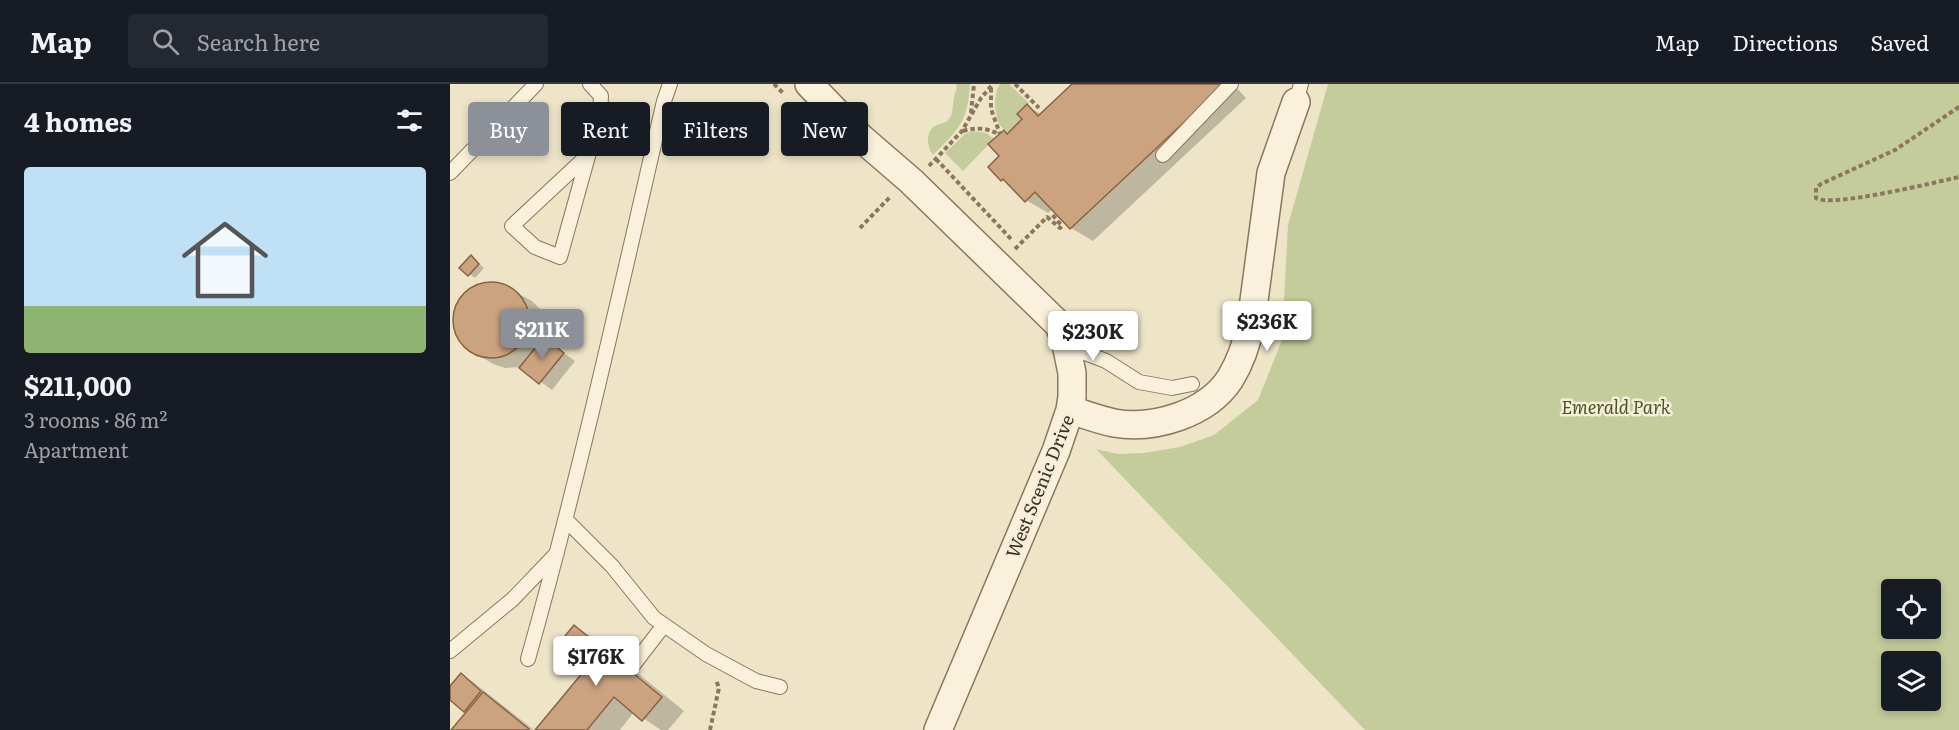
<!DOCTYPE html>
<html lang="en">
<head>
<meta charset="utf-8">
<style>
  :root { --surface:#171b24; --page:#242831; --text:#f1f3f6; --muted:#9ea1a6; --line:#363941; --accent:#8c9099 }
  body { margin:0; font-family:Literata,serif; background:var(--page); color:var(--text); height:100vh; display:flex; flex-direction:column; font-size:22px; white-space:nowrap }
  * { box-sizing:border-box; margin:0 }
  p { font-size:20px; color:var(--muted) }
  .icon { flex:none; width:33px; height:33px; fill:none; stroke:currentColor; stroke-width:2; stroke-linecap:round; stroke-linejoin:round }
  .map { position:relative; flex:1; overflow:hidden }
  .panel { display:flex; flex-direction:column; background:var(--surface); width:450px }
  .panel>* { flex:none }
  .hud { position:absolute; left:18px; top:18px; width:570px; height:54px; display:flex; gap:12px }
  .fabs { position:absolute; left:1431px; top:495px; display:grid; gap:12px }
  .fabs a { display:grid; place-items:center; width:60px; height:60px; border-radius:6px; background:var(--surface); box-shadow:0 3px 9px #0003; font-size:30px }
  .price { position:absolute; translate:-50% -51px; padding:0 14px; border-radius:6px; background:#fff; color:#222; font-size:20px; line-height:39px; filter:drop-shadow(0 2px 3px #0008) }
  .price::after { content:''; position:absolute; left:50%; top:36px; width:18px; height:14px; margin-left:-9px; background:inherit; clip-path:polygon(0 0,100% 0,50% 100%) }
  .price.current { background:var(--accent); color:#fff }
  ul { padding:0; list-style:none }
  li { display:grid; align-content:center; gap:12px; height:318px; padding:0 24px }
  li+li { border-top:2px solid var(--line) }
  li span { display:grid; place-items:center; height:186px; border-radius:6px; color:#555 }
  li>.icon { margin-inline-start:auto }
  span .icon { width:108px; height:108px; fill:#fffc; stroke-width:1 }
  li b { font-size:26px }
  h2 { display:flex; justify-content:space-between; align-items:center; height:72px; padding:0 24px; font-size:26px }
  .chip { padding:0 21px; border-radius:6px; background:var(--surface); box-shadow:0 3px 9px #0003; font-size:21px; line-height:54px }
  .chip.current { background:var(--accent); color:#fff }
  header { display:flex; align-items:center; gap:36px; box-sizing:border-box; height:84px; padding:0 30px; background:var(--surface); border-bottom:2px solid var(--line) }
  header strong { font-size:28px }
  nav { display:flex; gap:33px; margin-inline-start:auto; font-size:21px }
  .search { width:420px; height:54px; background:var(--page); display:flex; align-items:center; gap:15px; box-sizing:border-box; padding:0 21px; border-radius:6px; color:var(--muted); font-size:22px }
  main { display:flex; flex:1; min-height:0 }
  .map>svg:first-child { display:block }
  .green { fill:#c4cc9c; fill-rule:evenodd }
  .shadow { fill:#0003 }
  .building { fill:#cba37f; stroke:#896343; stroke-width:1.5 }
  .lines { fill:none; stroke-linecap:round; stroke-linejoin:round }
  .service-casing { stroke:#8a775d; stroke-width:16 }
  .minor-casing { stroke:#8a775d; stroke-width:30 }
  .path { stroke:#8a775d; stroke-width:4; stroke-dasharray:4.5 3; stroke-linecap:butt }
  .service { stroke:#f9f1dc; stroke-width:14 }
  .minor { stroke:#f9f1dc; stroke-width:27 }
  .labels { text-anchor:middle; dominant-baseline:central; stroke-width:5; stroke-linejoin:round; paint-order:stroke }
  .park-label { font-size:18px; font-style:italic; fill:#485727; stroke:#f5eed8 }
  .street-label { font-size:18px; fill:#3b2f20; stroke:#f5eed8 }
</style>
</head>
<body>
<header>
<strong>Map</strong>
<div class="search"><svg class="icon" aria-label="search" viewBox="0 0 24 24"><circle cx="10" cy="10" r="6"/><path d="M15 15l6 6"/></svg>Search here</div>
<nav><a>Map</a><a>Directions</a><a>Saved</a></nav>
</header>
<main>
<section class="panel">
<h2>4 homes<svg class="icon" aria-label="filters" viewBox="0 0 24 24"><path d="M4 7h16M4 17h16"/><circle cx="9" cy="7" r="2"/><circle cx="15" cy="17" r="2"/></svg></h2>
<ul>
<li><span style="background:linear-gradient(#bfe0f5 75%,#8fb573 0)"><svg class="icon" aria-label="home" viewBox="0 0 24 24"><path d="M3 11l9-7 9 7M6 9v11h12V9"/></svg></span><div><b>$211,000</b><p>3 rooms · 86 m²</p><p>Apartment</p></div></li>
</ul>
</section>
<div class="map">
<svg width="1509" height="646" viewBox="0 0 1509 646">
  <rect width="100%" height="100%" fill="#eee5c8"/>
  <path class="green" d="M506 0H520C518 38 508 46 483 71 477 64 475 47 485 42 490 39 494 40 498 36 504 30 502 22 504 14 505 7 508 6 506 0Z
    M550 0H559L579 19 567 29 572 35 558 48C555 46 552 44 550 41 544 31 543 9 550 0Z
    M878 0H1509V646H915L646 365 668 370 694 369 730 363 764 351 808 316 832 256 838 141ZM1442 506H1480V544H1442ZM1442 578H1480V616H1442Z
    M522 47 536 49 544 55 513 87 495 69 515 50Z"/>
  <path class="shadow" d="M624 0H783L796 14 643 157 621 144 603 125 598 129 576 116 561 101 552 96 554 48 558 50 575 35 577 22 591 30Z
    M21 173 34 184 25 194 19 190Z
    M40 199 52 201 82 217 90 225 96 236 98 248 96 256 125 277 102 306 70 283 55 284 43 280 14 262 7 251 4 239 5 227 10 216 18 207 29 201Z
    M125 543 147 556 234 627 218 646H211L184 628 170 646H87L136 586Z
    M11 591 23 598 84 646H3L18 628 0 614V605Z"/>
  <path class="building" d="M622 0H774V1L620 145 585 108 575 118 553 95 551 97 538 83 549 72 538 60 554 46 557 50 572 35 567 30 577 20 588 32Z
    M21 171 29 180 18 192 9 184Z
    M3 236a38 38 0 1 1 76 0a38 38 0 1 1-76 0Z
    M94 253 114 269 89 300 69 284Z
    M124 541 212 613 192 637 164 613 137 646H85L134 587 106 563Z
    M11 589 31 607 14 628 0 616V602Z
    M33 608 79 645 78 646H1Z"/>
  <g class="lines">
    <defs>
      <path id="service" d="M846 18 851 0
        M138 71 62 142 85 163 110 173 150 29 151 12 140 0
        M713 71 781 0
        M0 89 86 0
        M617 262 656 277 689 298 722 304 742 300
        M116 436 162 482 204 534 256 570 306 597 330 603
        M0 567 63 515 107 469
        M78 575C130 390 171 203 214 17L220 0
        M184 580 214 541"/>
      <path id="minor" d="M359 0 410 53 461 97 608 240 615 255 622 289V313L620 326 606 367 488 646
        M620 326C634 330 649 336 664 339 704 346 757 330 780 295 791 277 797 259 801 239L821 89 846 18"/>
    </defs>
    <use href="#service" class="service-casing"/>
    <use href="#minor" class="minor-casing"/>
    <path class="path" d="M324 0 334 10
      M565 0 589 24
      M541 4V25L550 50
      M1509 23 1445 66 1371 100 1366 104V114C1381 124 1486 98 1509 93
      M521 29 524 0
      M513 47C526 43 536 44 549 50
      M486 75 561 155
      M479 82 512 47 531 14 543 0
      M410 144 440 113
      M565 165 597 133 610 144 612 142 601 129
      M260 646 269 604 266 596"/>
    <use href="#service" class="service"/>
    <use href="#minor" class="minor"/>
  </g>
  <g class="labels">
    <g class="park-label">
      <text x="1166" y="322">Emerald Park</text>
    </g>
    <g class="street-label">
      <text transform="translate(589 402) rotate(-68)">West Scenic Drive</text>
    </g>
  </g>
</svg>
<div class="fabs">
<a><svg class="icon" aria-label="locate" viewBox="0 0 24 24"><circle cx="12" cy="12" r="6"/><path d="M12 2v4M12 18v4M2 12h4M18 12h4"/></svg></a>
<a><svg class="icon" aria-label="layers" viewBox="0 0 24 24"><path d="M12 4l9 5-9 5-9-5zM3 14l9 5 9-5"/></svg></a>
</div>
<b class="price" style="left:817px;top:268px">$236K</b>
<b class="price current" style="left:92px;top:276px">$211K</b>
<b class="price" style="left:643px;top:278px">$230K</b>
<b class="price" style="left:146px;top:603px">$176K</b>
<div class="hud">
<a class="chip current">Buy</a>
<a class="chip">Rent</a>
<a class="chip">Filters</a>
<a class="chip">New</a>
</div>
</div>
</main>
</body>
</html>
